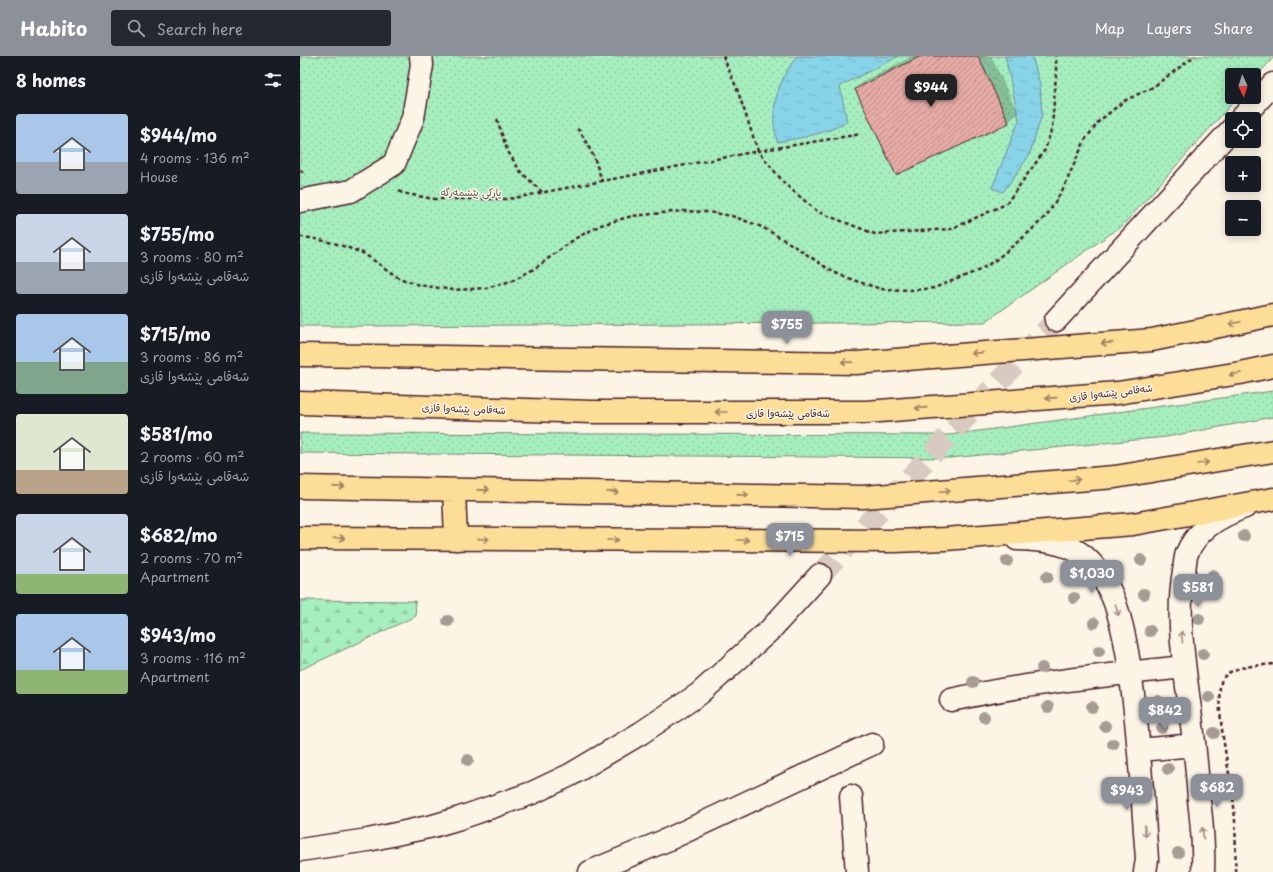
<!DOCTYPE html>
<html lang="en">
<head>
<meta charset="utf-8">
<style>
  :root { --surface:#171b24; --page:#242831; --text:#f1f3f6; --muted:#9ea1a6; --accent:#8c9099 }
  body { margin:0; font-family:"Playpen Sans","Playpen Sans Arabic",sans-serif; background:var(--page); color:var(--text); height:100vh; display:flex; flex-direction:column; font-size:15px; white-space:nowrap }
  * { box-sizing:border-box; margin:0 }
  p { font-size:13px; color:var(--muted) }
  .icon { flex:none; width:22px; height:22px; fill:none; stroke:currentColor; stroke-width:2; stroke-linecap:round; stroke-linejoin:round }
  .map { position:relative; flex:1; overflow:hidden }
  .sheet { display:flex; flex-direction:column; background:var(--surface); width:300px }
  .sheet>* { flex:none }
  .needle { width:26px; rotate:176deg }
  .controls { position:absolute; left:925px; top:12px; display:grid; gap:8px }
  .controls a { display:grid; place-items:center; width:36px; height:36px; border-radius:4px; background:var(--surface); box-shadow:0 2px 10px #0003; font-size:20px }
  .price { position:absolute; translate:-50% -34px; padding:0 9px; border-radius:8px; background:var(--accent); color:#fff; font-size:13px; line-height:26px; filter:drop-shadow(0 1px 2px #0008) }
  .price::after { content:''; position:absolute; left:50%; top:24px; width:12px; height:9px; margin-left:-6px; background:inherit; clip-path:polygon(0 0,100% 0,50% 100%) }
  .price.current { background:#222; color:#fff }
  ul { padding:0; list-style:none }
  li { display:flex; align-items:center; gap:12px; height:100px; padding:0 16px }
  li span { display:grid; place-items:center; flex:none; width:112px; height:80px; border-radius:4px; color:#555 }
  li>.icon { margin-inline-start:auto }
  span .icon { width:48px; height:48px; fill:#fffc; stroke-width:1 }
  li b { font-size:17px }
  h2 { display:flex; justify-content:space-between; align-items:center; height:48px; padding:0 16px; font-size:17px }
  header { display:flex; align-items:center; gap:24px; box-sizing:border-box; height:56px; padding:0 20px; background:var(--accent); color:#fff }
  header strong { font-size:19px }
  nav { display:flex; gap:22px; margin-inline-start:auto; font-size:14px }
  .search { width:280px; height:36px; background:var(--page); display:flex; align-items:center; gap:10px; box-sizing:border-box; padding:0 14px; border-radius:4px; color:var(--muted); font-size:15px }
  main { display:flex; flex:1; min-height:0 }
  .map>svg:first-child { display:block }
  .grass { fill:url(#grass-dots); stroke:#788774 }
  .forest { fill:url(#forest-firs); stroke:#788774 }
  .water { fill:url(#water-ripples); stroke:#6f8b9c }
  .shadow { fill:#0003 }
  .building { fill:url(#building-hatch); stroke:#4a1f2b }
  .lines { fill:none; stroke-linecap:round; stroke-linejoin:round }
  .minor-tunnel { stroke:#d8cac0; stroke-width:22; stroke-dasharray:22 11; stroke-linecap:butt }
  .minor-casing { stroke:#4a1f2b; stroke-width:25 }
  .major-casing { stroke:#4a1f2b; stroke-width:25 }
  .highway-casing { stroke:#4a1f2b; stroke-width:25 }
  .path { stroke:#4a1f2b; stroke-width:2.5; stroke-dasharray:4 3; stroke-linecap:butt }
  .minor { stroke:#fcf5e5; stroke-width:22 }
  .major { stroke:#fcde96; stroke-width:22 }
  .highway { stroke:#fcde96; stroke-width:22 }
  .tree { fill:#a79c93 }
  .oneway { stroke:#a37e60 }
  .oneway2 { stroke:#a38a88 }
  .labels { text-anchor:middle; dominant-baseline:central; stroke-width:3; stroke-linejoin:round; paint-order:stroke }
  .park-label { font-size:10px; fill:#615350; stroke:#fcf5e5 }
  .street-label { font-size:10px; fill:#4a1f2b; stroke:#fcf5e5 }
</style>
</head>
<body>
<header>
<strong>Habito</strong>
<div class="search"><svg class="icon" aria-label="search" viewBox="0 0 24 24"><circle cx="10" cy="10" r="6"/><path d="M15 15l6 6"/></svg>Search here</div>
<nav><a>Map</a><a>Layers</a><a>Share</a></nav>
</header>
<main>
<section class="sheet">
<h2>8 homes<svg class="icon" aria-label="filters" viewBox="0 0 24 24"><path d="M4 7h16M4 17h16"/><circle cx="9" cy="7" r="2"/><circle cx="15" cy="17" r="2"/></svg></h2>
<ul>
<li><span style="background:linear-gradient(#a9c7e8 60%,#9aa5b1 0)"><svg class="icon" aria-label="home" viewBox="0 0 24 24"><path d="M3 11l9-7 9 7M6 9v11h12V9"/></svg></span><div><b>$944/mo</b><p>4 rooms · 136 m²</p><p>House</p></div></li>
<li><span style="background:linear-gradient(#c9d6e8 60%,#9aa5b1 0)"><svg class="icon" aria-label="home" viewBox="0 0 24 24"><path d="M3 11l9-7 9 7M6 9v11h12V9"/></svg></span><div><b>$755/mo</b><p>3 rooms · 80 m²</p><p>شەقامی پێشەوا قازی</p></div></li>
<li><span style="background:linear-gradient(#a9c7e8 60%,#7fa58c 0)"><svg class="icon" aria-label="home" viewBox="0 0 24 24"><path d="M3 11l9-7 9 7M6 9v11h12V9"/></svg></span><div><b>$715/mo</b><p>3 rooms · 86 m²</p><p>شەقامی پێشەوا قازی</p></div></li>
<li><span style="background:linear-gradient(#dfe7d0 70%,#b9a48a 0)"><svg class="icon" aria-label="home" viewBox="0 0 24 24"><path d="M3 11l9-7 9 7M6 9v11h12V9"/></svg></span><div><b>$581/mo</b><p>2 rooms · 60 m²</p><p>شەقامی پێشەوا قازی</p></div></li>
<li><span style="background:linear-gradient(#c9d6e8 75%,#8fb573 0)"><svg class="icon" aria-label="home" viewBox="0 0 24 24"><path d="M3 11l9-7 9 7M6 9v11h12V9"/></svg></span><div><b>$682/mo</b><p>2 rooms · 70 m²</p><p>Apartment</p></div></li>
<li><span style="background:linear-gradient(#a9c7e8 70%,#8fb573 0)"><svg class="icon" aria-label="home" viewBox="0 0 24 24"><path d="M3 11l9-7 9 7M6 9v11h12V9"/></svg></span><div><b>$943/mo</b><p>3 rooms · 116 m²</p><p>Apartment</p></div></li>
</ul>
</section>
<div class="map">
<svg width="973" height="816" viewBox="0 0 973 816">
  <defs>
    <pattern id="grass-dots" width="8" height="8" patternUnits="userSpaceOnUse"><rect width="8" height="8" fill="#a5efbe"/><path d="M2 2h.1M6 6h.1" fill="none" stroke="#90cca3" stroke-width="1.8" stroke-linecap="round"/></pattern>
    <pattern id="forest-firs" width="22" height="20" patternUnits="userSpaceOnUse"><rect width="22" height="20" fill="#a5efbe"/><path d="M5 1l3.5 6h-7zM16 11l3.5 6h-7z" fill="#90cca3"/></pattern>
    <pattern id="water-ripples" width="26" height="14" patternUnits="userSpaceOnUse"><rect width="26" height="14" fill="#87d3e7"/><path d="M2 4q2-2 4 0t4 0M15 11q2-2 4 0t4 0" fill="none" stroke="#76b5c6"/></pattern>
    <pattern id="building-hatch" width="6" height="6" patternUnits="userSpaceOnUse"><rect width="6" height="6" fill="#e6aba5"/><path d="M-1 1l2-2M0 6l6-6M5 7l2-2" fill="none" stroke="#bc8b87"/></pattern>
  </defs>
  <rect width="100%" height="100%" fill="#fcf5e5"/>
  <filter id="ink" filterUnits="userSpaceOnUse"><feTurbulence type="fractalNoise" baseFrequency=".025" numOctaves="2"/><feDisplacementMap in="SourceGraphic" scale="8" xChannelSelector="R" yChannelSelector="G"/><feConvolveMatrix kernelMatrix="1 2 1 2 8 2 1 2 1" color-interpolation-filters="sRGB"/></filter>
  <g filter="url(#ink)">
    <path class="grass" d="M0 0H973V2L954 23V19H932V41H938L823 169 685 266 74 270H0Z
      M973 335V361L866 381 650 402 0 397V377L649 379Z"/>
    <path class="forest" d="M0 544 115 545 116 560 0 614Z"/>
    <path class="water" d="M497 0H599L540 30 547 66C525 78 501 82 477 86 476 78 473 69 474 61 474 38 483 18 497 0Z
      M705 0H732L740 28 742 59 729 100 703 136 692 132 719 64Z"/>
    <path class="shadow" d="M613 0H691L718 57 709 66 597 118 556 33 565 24Z"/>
    <path class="building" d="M621 0H678L709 67 596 119 555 33Z"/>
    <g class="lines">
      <path class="minor-tunnel" d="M520 519 756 264"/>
      <defs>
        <path id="minor" d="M941 63 973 28
          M0 145 51 135 94 108 113 62 122 9 121 0
          M756 264 932 73
          M717 483C738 484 764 485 781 498 796 509 809 530 815 547 826 579 830 613 834 646 840 698 843 750 847 803L845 816
          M651 644C727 627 807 619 884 611
          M840 694 894 689
          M551 740 557 816
          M0 794 68 784 133 770 160 762 232 737 270 719 341 677 399 638 470 574 520 519
          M290 816 369 783 572 688
          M903 816C904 792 902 768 899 744 897 713 894 683 890 653 884 608 876 560 884 515 885 509 885 502 887 497 897 473 922 459 945 451"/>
        <path id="major" d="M0 299 556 307 852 284 973 259
          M0 482 595 485 645 483 833 468 973 443"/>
        <path id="highway" d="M0 347 292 356H566L818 337 940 317 973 310
          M0 431 564 441 815 421 973 395
          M154 434 156 483"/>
      </defs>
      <use href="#minor" class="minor-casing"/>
      <use href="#major" class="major-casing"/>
      <use href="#highway" class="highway-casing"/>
      <path class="path" d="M423 0 437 33 458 95 485 128 518 156 575 178 651 173 706 148 745 94 752 72 756 18V0
        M197 63 207 94 220 115 242 136
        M277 73 280 75 294 101 302 125
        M0 114 6 119
        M99 135 102 137 134 143H209L458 95 561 78
        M0 181 11 182 37 188 63 197 99 222 119 229 154 234 186 232 211 225 234 213 276 182 301 169 332 160 383 155 408 156 432 160 462 171 491 188 533 216 556 225 581 233 614 234 634 232 680 214 697 203 726 179 747 159 763 133 785 84 799 65 824 45 853 31 895 0
        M935 816C936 793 936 765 933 742 930 719 913 641 922 624 930 609 958 610 973 608"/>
      <use href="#minor" class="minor"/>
      <use href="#major" class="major"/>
      <use href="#highway" class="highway"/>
    </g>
    <g class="tree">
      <circle cx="944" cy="480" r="6"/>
      <circle cx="841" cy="504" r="6"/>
      <circle cx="707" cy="505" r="6"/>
      <circle cx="913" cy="519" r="6"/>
      <circle cx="747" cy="521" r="6"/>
      <circle cx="844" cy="538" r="6"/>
      <circle cx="774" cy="542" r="6"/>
      <circle cx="899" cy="563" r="6"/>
      <circle cx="148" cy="565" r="6"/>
      <circle cx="794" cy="567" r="6"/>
      <circle cx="850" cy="575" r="6"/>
      <circle cx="799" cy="595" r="6"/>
      <circle cx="903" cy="598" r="6"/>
      <circle cx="742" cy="612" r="6"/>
      <circle cx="673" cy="626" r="6"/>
      <circle cx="909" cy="641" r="6"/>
      <circle cx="858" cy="645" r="6"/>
      <circle cx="748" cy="651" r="6"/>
      <circle cx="792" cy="651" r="6"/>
      <circle cx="684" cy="661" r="6"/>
      <circle cx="805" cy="670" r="6"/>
      <circle cx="862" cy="672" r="6"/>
      <circle cx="914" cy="677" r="6"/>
      <circle cx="813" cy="688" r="6"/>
      <circle cx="168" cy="704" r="6"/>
      <circle cx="868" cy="713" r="6"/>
      <circle cx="878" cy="797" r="6"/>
    </g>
    <defs><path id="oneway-shaft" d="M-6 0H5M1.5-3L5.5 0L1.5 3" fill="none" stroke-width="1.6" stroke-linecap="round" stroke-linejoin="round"/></defs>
    <g class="oneway">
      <use href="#oneway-shaft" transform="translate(935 267) rotate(168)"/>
      <use href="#oneway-shaft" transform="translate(807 287) rotate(176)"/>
      <use href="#oneway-shaft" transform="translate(677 297) rotate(176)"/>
      <use href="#oneway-shaft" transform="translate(547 306) rotate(-179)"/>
      <use href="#oneway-shaft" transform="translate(935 318) rotate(170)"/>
      <use href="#oneway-shaft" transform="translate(751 342) rotate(176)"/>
      <use href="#oneway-shaft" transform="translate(621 352) rotate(176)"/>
      <use href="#oneway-shaft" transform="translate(421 356) rotate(-180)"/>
      <use href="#oneway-shaft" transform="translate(903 407) rotate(-9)"/>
      <use href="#oneway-shaft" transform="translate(774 424) rotate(-5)"/>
      <use href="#oneway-shaft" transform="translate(39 431) rotate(1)"/>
      <use href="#oneway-shaft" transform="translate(183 434) rotate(1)"/>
      <use href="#oneway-shaft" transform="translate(645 435) rotate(-5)"/>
      <use href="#oneway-shaft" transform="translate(313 436) rotate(1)"/>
      <use href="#oneway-shaft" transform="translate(443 439) rotate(1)"/>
      <use href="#oneway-shaft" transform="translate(39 482)"/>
      <use href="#oneway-shaft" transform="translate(183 483)"/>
      <use href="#oneway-shaft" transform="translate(313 484)"/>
      <use href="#oneway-shaft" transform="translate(443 484)"/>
    </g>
    <g class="oneway2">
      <use href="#oneway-shaft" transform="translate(817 554) rotate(74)"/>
      <use href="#oneway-shaft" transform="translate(882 581) rotate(-94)"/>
      <use href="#oneway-shaft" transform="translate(845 775) rotate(86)"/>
      <use href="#oneway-shaft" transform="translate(903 777) rotate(-95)"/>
    </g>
  </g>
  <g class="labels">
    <g class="park-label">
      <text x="171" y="135">پارکی پێشمەرگە</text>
    </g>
    <g class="street-label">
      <text transform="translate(811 336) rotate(-7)">شەقامی پێشەوا قازی</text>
      <text transform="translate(164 352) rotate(2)">شەقامی پێشەوا قازی</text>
      <text x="488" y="356">شەقامی پێشەوا قازی</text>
    </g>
  </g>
</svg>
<div class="controls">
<a><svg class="needle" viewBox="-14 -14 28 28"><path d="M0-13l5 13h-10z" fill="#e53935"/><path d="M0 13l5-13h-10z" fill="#9ea1a6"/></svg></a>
<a><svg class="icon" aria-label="locate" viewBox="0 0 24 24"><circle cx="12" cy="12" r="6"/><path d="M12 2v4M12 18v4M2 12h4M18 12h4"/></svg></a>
<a>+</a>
<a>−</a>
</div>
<b class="price current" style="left:631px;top:52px">$944</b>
<b class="price" style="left:487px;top:289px">$755</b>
<b class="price" style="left:490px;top:501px">$715</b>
<b class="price" style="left:792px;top:538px">$1,030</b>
<b class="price" style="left:898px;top:552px">$581</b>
<b class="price" style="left:865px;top:675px">$842</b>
<b class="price" style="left:917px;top:752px">$682</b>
<b class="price" style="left:827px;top:755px">$943</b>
</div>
</main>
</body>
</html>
